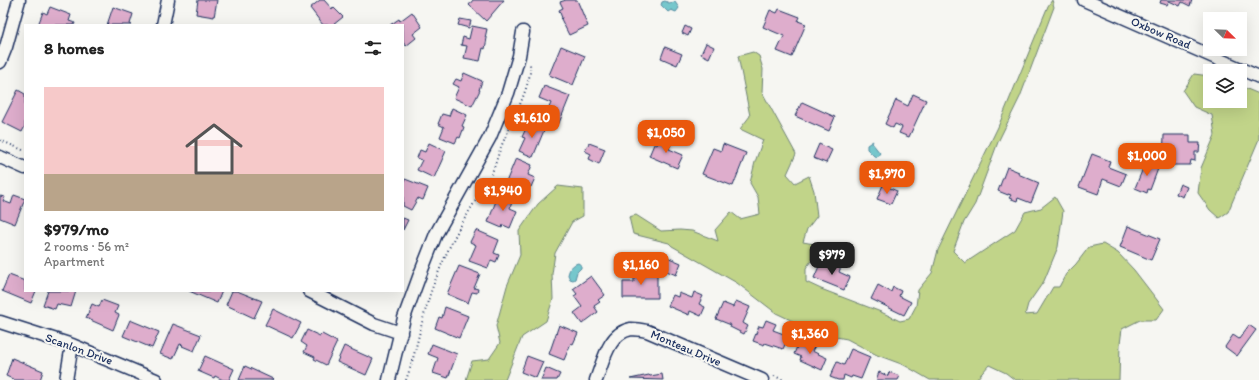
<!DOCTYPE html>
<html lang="en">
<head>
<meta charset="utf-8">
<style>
  :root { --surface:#fff; --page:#f2f2f2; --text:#222; --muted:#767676; --accent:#ea580c }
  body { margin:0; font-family:Itim,sans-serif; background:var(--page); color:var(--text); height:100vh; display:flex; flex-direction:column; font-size:15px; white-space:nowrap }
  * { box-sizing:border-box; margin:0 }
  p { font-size:13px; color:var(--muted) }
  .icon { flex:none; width:22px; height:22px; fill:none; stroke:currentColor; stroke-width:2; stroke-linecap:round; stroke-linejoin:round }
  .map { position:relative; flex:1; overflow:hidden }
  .sheet { position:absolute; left:24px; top:24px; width:380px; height:268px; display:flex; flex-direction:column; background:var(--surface); border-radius:0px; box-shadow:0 4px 16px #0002 }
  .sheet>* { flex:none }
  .needle { width:26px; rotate:113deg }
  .tools { position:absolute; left:1203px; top:12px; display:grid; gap:8px }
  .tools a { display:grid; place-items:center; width:44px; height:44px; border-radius:0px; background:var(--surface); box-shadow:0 4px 16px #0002; font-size:20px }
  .price { position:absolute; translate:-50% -34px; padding:0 9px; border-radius:8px; background:var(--accent); color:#fff; font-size:13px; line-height:26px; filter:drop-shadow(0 1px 2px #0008) }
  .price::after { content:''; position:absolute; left:50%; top:24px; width:12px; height:9px; margin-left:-6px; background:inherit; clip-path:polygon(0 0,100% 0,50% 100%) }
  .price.selected { background:#222; color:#fff }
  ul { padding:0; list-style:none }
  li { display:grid; align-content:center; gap:8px; height:212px; padding:0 20px }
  li span { display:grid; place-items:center; height:124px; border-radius:0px; color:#555 }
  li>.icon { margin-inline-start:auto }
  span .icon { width:72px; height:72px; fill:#fffc; stroke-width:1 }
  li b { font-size:17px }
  h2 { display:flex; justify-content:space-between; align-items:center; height:48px; padding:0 20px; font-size:17px }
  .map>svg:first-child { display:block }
  .green { fill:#c1d489; stroke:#6e8274 }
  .water { fill:#76c7cc; stroke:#528aa0 }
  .building { fill:#deadcc; stroke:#1b2f5e }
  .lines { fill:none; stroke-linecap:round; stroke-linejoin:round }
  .street-casing { stroke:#1b2f5e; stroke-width:15 }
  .path { stroke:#1b2f5e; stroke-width:2; stroke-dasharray:1 3; stroke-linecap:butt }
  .street { stroke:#f6f6f2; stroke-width:12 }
  .labels { text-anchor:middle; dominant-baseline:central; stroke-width:4; stroke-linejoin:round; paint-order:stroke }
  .street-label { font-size:12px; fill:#1b2f5e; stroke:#f6f6f2 }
</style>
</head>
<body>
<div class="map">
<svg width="1259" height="380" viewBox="0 0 1259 380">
  <rect width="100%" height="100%" fill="#f6f6f2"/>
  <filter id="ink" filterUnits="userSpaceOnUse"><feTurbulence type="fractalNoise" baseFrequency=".025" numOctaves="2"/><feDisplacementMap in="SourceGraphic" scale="8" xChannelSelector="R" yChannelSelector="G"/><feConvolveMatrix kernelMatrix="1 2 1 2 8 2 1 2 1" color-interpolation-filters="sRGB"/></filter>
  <g filter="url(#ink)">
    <path class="green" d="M1052 0 1054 7 1020 97 998 142 975 204 964 222 953 251 965 263 1015 230 1025 212 1041 208 1055 197 1063 211 1058 247 1044 281 1028 304 1025 315 1037 314 1053 287H1059L1066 274 1076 264 1089 247 1103 244 1118 253 1134 270 1164 309 1156 320H1140L1122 329 1120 344 1119 380H1015L1006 373 989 365 976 380H930L904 365 877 355 847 339 820 334 776 313 737 283 672 246 669 243 633 234 629 217 636 215 661 231 680 230 692 231 718 241 715 230 731 212 740 219 760 214 758 197 750 183 755 162 763 140 740 129 750 116 738 56 753 52 759 56 763 69 762 92 796 154 787 174 795 183 809 176 814 191 817 216 807 229 803 242 814 244 815 255 806 268V282L821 289 881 312 900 321 909 319 916 306 918 290 932 273 938 250 998 127 1048 6Z
      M1194 74 1210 76V101H1240V86L1259 94V139L1228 212 1219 218 1210 210 1198 193 1201 168 1215 135 1212 115 1194 107 1183 91Z
      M558 186 583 189V216L572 222 555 253 552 274 553 299 546 321 522 337 505 380H466L472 361 489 359 500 343 496 326 507 286 520 255 519 231 538 204Z"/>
    <path class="water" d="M665 1 669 3 675 2 679 8 676 12 671 10 668 12 661 5 662 2Z
      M873 141 872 143 880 153 877 157 874 156 867 149V145Z
      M578 263 581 265V268L577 272 575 279 573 280 570 279 568 275C569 269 572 265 578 263Z"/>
    <path class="building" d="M198 0H217L214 17 196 14Z
      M320 0H324L332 9 333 7 343 17 333 25H323L310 8Z
      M473 0H504L486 21 469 5Z
      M566 0H577L588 26 569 35 561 19 562 18 559 10 563 8 560 2Z
      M1161 0H1192L1190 6 1182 2 1180 6 1169 1 1167 5 1160 3Z
      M50 7 71 15 69 21 75 23 74 25H38L43 12 47 14Z
      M113 7 133 14 130 24 132 25H107Z
      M779 9 800 17 798 21 806 24 792 57 777 51 784 36 763 27 770 10 777 13Z
      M412 12 422 27 413 34 416 38 406 46 403 42V25H390L399 19 400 21Z
      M460 19 471 21 469 28 458 25Z
      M472 26 487 29 485 38H487L485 49 483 48 480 61 464 58 467 46 461 45 463 37 469 39Z
      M685 26 691 29 688 36 682 33Z
      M706 43 714 47 709 58 701 54Z
      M561 46 585 56 573 85 549 75Z
      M665 47 682 54 677 65 661 58Z
      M464 73 482 81 479 90H480L472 106 454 98 459 87 453 84 456 79 461 81Z
      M544 86 570 96 559 123 545 117 551 103 539 98Z
      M18 90 25 94V126L22 132 2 122Z
      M913 94 926 100 909 137 899 133 902 127 895 124 893 128 885 124 896 100 908 106Z
      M802 102 835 117 829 131 795 116Z
      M452 108 467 115 462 126 464 127 460 138 458 137 455 143 440 137 444 127 438 124 442 114 449 116Z
      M529 122 545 128 533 157 519 151 525 138 522 137Z
      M1164 135H1190V143H1200L1199 152H1195V161L1191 160 1190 165H1163Z
      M660 138 671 143 669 149 683 155 677 168 649 156 654 144 657 145Z
      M429 143 446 151 434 178 417 170 422 160 417 158 420 150 425 152Z
      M589 143 605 149 599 164 589 159 591 154 585 151Z
      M723 144 746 153 733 186 702 174 713 148 721 151Z
      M819 144 832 150 826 163 813 158Z
      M1092 154 1110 161 1108 167 1126 174 1121 186 1103 179 1098 194 1079 187Z
      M516 158 532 165 528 175 535 178 531 187 524 184 521 193 504 187Z
      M1146 161 1159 166 1150 190 1148 189 1147 193 1135 188Z
      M1007 167 1019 172 1018 174 1039 183 1031 203 1018 198 1017 201 1009 198 1011 195 1008 194V195L998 191Z
      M405 179 428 188 423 200 418 198 411 210 403 206V184Z
      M1180 184 1187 187 1183 197 1176 194Z
      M883 185 897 191 891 204 877 199Z
      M499 193 513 199 510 208 517 211 510 228 503 225 502 228 488 222Z
      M14 195 25 199 15 224 0 218V196L5 197 3 201 11 204Z
      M403 218 408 220 403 230Z
      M1128 226 1160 239 1151 260 1120 247Z
      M476 230 499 240 494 253 499 255 496 262 491 260 488 268 469 261 476 245 470 242Z
      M667 257 681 263 676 275 662 269Z
      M829 261 841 267 839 272 850 277 844 290 814 278 820 264 827 267Z
      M459 266 480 274 474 288 478 289 477 293 472 292 468 303 447 294Z
      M634 271H650V274H657V298H623V282H634Z
      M9 275 25 281V291H36L31 303 2 291Z
      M591 276 605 295 598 300 600 302 594 306 598 312 582 324 574 313 582 307 574 296 577 294 573 289Z
      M878 285 891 292 893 287 901 291 899 296 911 302 904 315 871 299Z
      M48 291H76L71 307 57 304 55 309 43 305Z
      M189 291H222L217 303Z
      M232 291H237L262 301 254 318 226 305Z
      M694 292 703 296 699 304 705 307 701 316 690 311 689 315 668 306 673 295 678 297 679 293 692 298Z
      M102 300 118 306 115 313 119 315 113 330 86 318 92 304 99 307Z
      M736 301 750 307 743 323 748 326 744 334 730 327 731 325 716 319 723 303 733 307Z
      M445 307 468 316 459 338 435 328 439 317 442 318Z
      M273 309 301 323 293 338 265 325Z
      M130 320 159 332 152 348 123 336Z
      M766 320 776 324 773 330 789 336 783 349 765 343 764 345 753 341 759 326 763 327Z
      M173 324 201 335 194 351 182 346 183 345 180 344 173 359 160 354Z
      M559 325 578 333 573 344 571 343 564 360 549 354Z
      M1249 325 1256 330 1237 356 1225 347 1233 335 1239 339Z
      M307 330 320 336 322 334 337 342 326 365 314 359 315 357 304 352 307 346 301 342Z
      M800 339 815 346 812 351 827 358 822 370 800 360 801 357 794 354Z
      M432 344 457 354 448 378 433 373 438 358 428 354Z
      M344 346 373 359 366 375 337 362Z
      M851 349 870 357 861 379 852 376 851 378 844 375 843 380H838L830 377 837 362 844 365Z
      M205 356 234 369 229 380H223L215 376 214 378 198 371Z
      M527 356 543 362 536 378 521 372Z
      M12 358 43 371 40 380H15L6 376Z
      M245 366 273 379 272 380H239Z
      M546 368 560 374 557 380H541Z
      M879 372 888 376 889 372 900 376 898 380H876Z
      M662 374 663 380 630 379 649 375 650 376Z"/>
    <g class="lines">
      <defs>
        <path id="street" d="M1084 0 1259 77
          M163 25 168 0
          M0 62 6 47 19 0
          M0 157 25 168
          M309 291 374 324 401 333
          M0 322 72 345 156 380
          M66 380 72 345
          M389 380 404 318 419 277 436 234 490 137 508 93 519 56 523 32
          M596 380C603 363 608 333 631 329 636 329 642 330 647 331L762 380"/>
      </defs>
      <use href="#street" class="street-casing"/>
      <path class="path" d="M0 140 25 151
        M774 376 784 380
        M406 380C418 348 422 313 435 281 444 258 454 236 467 215 474 202 483 191 489 178 495 168 497 157 501 147 507 132 537 75 529 62"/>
      <use href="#street" class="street"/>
    </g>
  </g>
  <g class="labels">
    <g class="street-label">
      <text transform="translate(1161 33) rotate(23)">Oxbow Road</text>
      <text transform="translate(686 348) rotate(23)">Monteau Drive</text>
      <text transform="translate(79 349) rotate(20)">Scanlon Drive</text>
    </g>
  </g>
</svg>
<div class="tools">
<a><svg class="needle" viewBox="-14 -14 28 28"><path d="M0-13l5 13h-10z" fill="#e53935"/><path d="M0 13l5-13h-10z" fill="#767676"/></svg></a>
<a><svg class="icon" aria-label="layers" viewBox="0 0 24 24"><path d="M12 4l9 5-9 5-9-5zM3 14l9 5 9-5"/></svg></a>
</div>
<b class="price" style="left:532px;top:139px">$1,610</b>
<b class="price" style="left:666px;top:154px">$1,050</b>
<b class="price" style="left:1147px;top:177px">$1,000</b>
<b class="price" style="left:887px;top:195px">$1,970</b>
<b class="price" style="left:503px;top:212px">$1,940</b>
<b class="price selected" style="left:832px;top:276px">$979</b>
<b class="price" style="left:641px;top:286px">$1,160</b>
<b class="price" style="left:810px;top:355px">$1,360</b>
<section class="sheet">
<h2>8 homes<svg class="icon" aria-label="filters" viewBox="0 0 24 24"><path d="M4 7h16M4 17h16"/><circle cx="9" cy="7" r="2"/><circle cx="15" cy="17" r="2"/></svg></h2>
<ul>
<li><span style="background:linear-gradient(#f6c9c9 70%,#b9a48a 0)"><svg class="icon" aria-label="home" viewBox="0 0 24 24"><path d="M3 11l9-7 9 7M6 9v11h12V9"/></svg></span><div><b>$979/mo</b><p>2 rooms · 56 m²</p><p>Apartment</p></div></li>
</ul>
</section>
</div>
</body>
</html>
